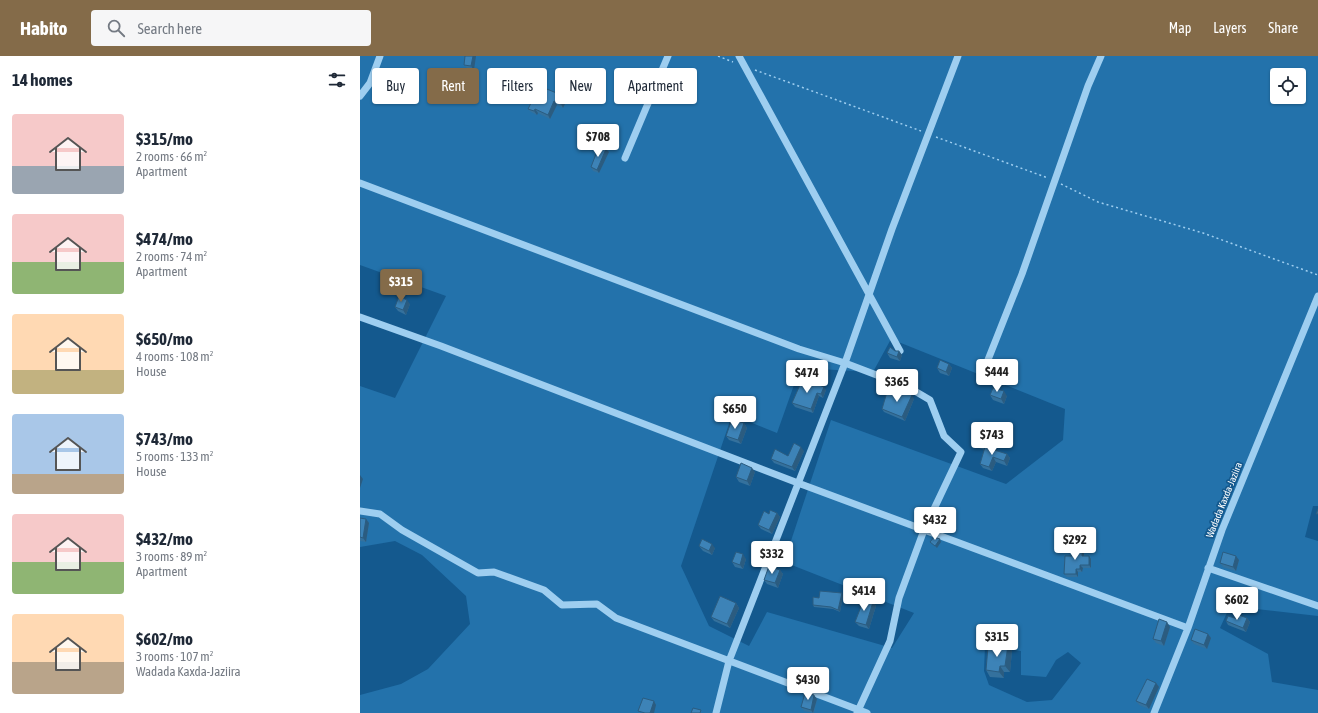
<!DOCTYPE html>
<html lang="en">
<head>
<meta charset="utf-8">
<style>
  :root { --surface:#fff; --page:#f6f6f7; --text:#1f2937; --muted:#747a83; --accent:#846b49 }
  body { margin:0; font-family:"Asap Condensed",sans-serif; background:var(--page); color:var(--text); height:100vh; display:flex; flex-direction:column; font-size:15px; white-space:nowrap }
  * { box-sizing:border-box; margin:0 }
  p { font-size:13px; color:var(--muted) }
  .icon { flex:none; width:22px; height:22px; fill:none; stroke:currentColor; stroke-width:2; stroke-linecap:round; stroke-linejoin:round }
  .map { position:relative; flex:1; overflow:hidden }
  .drawer { display:flex; flex-direction:column; background:var(--surface); width:360px }
  .drawer>* { flex:none }
  .guide { position:absolute; left:12px; top:12px; width:380px; height:36px; display:flex; gap:8px }
  .controls { position:absolute; left:910px; top:12px; display:grid; gap:8px }
  .controls a { display:grid; place-items:center; width:36px; height:36px; border-radius:4px; background:var(--surface); box-shadow:0 1px 3px #0004; font-size:20px }
  .price { position:absolute; translate:-50% -34px; padding:0 9px; border-radius:4px; background:#fff; color:#222; font-size:13px; line-height:26px; filter:drop-shadow(0 1px 2px #0008) }
  .price::after { content:''; position:absolute; left:50%; top:24px; width:12px; height:9px; margin-left:-6px; background:inherit; clip-path:polygon(0 0,100% 0,50% 100%) }
  .price.active { background:var(--accent); color:#fff }
  ul { padding:0; list-style:none }
  li { display:flex; align-items:center; gap:12px; height:100px; padding:0 12px }
  li span { display:grid; place-items:center; flex:none; width:112px; height:80px; border-radius:4px; color:#555 }
  li>.icon { margin-inline-start:auto }
  span .icon { width:48px; height:48px; fill:#fffc; stroke-width:1 }
  li b { font-size:17px }
  h2 { display:flex; justify-content:space-between; align-items:center; height:48px; padding:0 12px; font-size:17px }
  .pill { padding:0 14px; border-radius:4px; background:var(--surface); box-shadow:0 1px 3px #0004; font-size:14px; line-height:36px }
  .pill.active { background:var(--accent); color:#fff }
  header { display:flex; align-items:center; gap:24px; box-sizing:border-box; height:56px; padding:0 20px; background:var(--accent); color:#fff }
  header strong { font-size:19px }
  nav { display:flex; gap:22px; margin-inline-start:auto; font-size:14px }
  .search { width:280px; height:36px; background:var(--page); display:flex; align-items:center; gap:10px; box-sizing:border-box; padding:0 14px; border-radius:4px; color:var(--muted); font-size:15px }
  main { display:flex; flex:1; min-height:0 }
  .map>svg:first-child { display:block }
  .green { fill:#2372ab; fill-rule:evenodd }
  .lines { fill:none; stroke-linecap:round; stroke-linejoin:round }
  .path { stroke:#9ecef0; stroke-width:1.5; stroke-dasharray:2 3; stroke-linecap:butt }
  .minor { stroke:#9ecef0; stroke-width:7 }
  .wall { fill:#34719d }
  .shaded-wall { fill:#2b5c80 }
  .building { fill:#3d83b7; stroke:#2b5c80 }
  .labels { text-anchor:middle; dominant-baseline:central; stroke-width:3.5; stroke-linejoin:round; paint-order:stroke }
  .street-label { font-size:10px; fill:#fff; stroke:#14598e }
</style>
</head>
<body>
<header>
<strong>Habito</strong>
<div class="search"><svg class="icon" aria-label="search" viewBox="0 0 24 24"><circle cx="10" cy="10" r="6"/><path d="M15 15l6 6"/></svg>Search here</div>
<nav><a>Map</a><a>Layers</a><a>Share</a></nav>
</header>
<main>
<section class="drawer">
<h2>14 homes<svg class="icon" aria-label="filters" viewBox="0 0 24 24"><path d="M4 7h16M4 17h16"/><circle cx="9" cy="7" r="2"/><circle cx="15" cy="17" r="2"/></svg></h2>
<ul>
<li><span style="background:linear-gradient(#f6c9c9 65%,#9aa5b1 0)"><svg class="icon" aria-label="home" viewBox="0 0 24 24"><path d="M3 11l9-7 9 7M6 9v11h12V9"/></svg></span><div><b>$315/mo</b><p>2 rooms · 66 m²</p><p>Apartment</p></div></li>
<li><span style="background:linear-gradient(#f6c9c9 60%,#8fb573 0)"><svg class="icon" aria-label="home" viewBox="0 0 24 24"><path d="M3 11l9-7 9 7M6 9v11h12V9"/></svg></span><div><b>$474/mo</b><p>2 rooms · 74 m²</p><p>Apartment</p></div></li>
<li><span style="background:linear-gradient(#ffd9b3 70%,#c2b280 0)"><svg class="icon" aria-label="home" viewBox="0 0 24 24"><path d="M3 11l9-7 9 7M6 9v11h12V9"/></svg></span><div><b>$650/mo</b><p>4 rooms · 108 m²</p><p>House</p></div></li>
<li><span style="background:linear-gradient(#a9c7e8 75%,#b9a48a 0)"><svg class="icon" aria-label="home" viewBox="0 0 24 24"><path d="M3 11l9-7 9 7M6 9v11h12V9"/></svg></span><div><b>$743/mo</b><p>5 rooms · 133 m²</p><p>House</p></div></li>
<li><span style="background:linear-gradient(#f6c9c9 60%,#8fb573 0)"><svg class="icon" aria-label="home" viewBox="0 0 24 24"><path d="M3 11l9-7 9 7M6 9v11h12V9"/></svg></span><div><b>$432/mo</b><p>3 rooms · 89 m²</p><p>Apartment</p></div></li>
<li><span style="background:linear-gradient(#ffd9b3 60%,#b9a48a 0)"><svg class="icon" aria-label="home" viewBox="0 0 24 24"><path d="M3 11l9-7 9 7M6 9v11h12V9"/></svg></span><div><b>$602/mo</b><p>3 rooms · 107 m²</p><p>Wadada Kaxda-Jaziira</p></div></li>
</ul>
</section>
<div class="map">
<svg width="958" height="657" viewBox="0 0 958 657">
  <rect width="100%" height="100%" fill="#14598e"/>
  <path class="green" d="M0 0H958V450H953L945 481 958 485V560L870 550 860 572 908 598 912 626 958 634V657H0V639L41 628 68 613 110 568 106 540 62 499 35 485 0 491V330L35 342 86 240 0 209ZM917 19H939V41H917ZM531 283 705 353 703 384 646 428 471 364 424 506 554 557 532 592 407 556 389 590 349 570 321 510 372 359 417 377 440 312 513 316ZM625 589 661 595V619L686 621 696 604 708 596 721 607 692 644 667 646 629 629 624 615Z"/>
  <g class="lines">
    <path class="path" d="M358 0 373 6
      M395 14 561 75
      M576 81 688 122
      M701 128 738 146 843 177 958 219"/>
    <path class="minor" d="M379 0 540 295
      M0 40 10 27 20 0
      M265 102 308 0
      M0 127 439 293 485 307 532 173 598 0
      M0 261 81 290 438 427 828 572
      M620 324 662 218 728 30 741 0
      M0 455 20 458 42 474 118 517 134 516 184 534 202 549 237 548 256 562 507 657
      M848 512 958 550
      M356 657 369 605 485 307 548 331 570 344 584 380 601 396 564 474 539 542 530 585 497 657
      M794 657 828 572 862 474 958 240"/>
  </g>
  <path class="wall" d="M105 0 114 14 107 12 104 9Z
    M204 40 207 44 203 52 197 49 190 63 178 57 177 59 171 56 168 53 170 48 165 46 162 42Z
    M246 93 249 96 239 117 233 115 231 111Z
    M50 248 46 259 38 255 35 251Z
    M535 295H539L542 299 540 305 530 302 527 297Z
    M589 308 592 312 589 320 580 317 577 312Z
    M443 322 466 334 463 342 459 340 453 357 435 351 432 347Z
    M535 339 554 343 545 365 524 356 522 353Z
    M630 339 647 340 644 348 633 344Z
    M384 367 387 372 381 388 369 384 366 380Z
    M634 377 628 392 647 398 650 402 647 410 636 406 632 415 623 412 620 408 625 394 616 391 613 386Z
    M444 395 435 415 414 407 411 403 428 400Z
    M395 416 390 430 379 426 376 421Z
    M417 457 420 461 412 478 401 473 398 469 409 458Z
    M0 462 6 463 9 467 6 486 0 485Z
    M339 490 355 492 352 499 343 495Z
    M724 494V500L731 503V512H723L722 516H718V521H707L704 518 712 500Z
    M386 503 383 513 375 511 372 506Z
    M879 504 876 515 863 511 860 507Z
    M420 514 423 518 418 532 407 528 404 524Z
    M483 540 480 556 473 553 454 551 453 549 459 542Z
    M513 546 516 550 509 573 499 570 495 566Z
    M376 547 379 552 370 572 354 565 351 561Z
    M887 562 890 566 886 576 868 569 866 565Z
    M810 571 804 590 796 587 793 583Z
    M848 578 851 582 847 593 834 588 831 584Z
    M648 589 652 595 650 616H644V622L630 621 626 614 638 592Z
    M796 627 799 631 789 653 779 649 776 645Z
    M457 643 454 657 444 655 441 651Z"/>
  <path class="shaded-wall" d="M113 0H116L114 14 111 10Z
    M204 40 207 44 203 52 201 48Z
    M194 45 197 49 190 63 188 59Z
    M175 53 178 57 177 59 174 55Z
    M246 93 249 96 239 117 237 114Z
    M47 244 50 248 46 259 43 254Z
    M539 295 542 299 540 305 537 301Z
    M589 308 592 312 589 320 586 316Z
    M464 331 466 334 463 342 461 338Z
    M644 335 647 340 644 348 641 343Z
    M457 337 459 340 453 357 451 353Z
    M552 339 554 343 545 365 542 361Z
    M384 367 387 372 381 388 378 384Z
    M631 372 634 377 628 395 625 390Z
    M441 391 444 395 435 415 432 411Z
    M647 398 650 402 647 410 644 405Z
    M633 401 636 406 632 415 629 411Z
    M392 412 395 416 390 430 387 425Z
    M0 419 3 423 0 432Z
    M417 457 420 461 412 478 409 474Z
    M6 463 9 467 6 486 3 482Z
    M580 483 581 486 577 492 575 490Z
    M352 488 355 492 352 499 349 495Z
    M722 491 724 494V503L722 500Z
    M383 498 386 503 383 513 380 509Z
    M729 500 731 503V512L729 509Z
    M876 500 879 504 876 515 873 511Z
    M720 509 723 512 722 516 720 513Z
    M716 513 718 516V521L716 518Z
    M420 514 423 518 418 532 415 527Z
    M482 537 483 540 480 556 478 554Z
    M513 546 516 550 509 573 506 569Z
    M376 547 379 552 370 572 367 568Z
    M887 562 890 566 886 576 883 572Z
    M807 566 810 571 804 590 801 585Z
    M848 578 851 582 847 593 844 589Z
    M648 589 652 595 650 616 645 610Z
    M640 610 644 616V622L639 616Z
    M796 627 799 631 789 653 786 649Z
    M454 639 457 643 453 657 451 654Z
    M294 645 296 649 294 657H290Z"/>
  <path class="building" d="M105 0H113L111 10 104 9Z
    M167 25 204 40 201 48 194 45 188 59 175 53 174 55 168 53 172 45 162 42Z
    M239 90 246 93 237 114 231 111Z
    M39 240 47 244 43 254 35 251Z
    M530 291 535 295H539L537 301 527 297Z
    M580 304 589 308 586 316 577 312Z
    M443 322 464 331 461 338 457 337 451 353 432 347Z
    M633 332 644 335 641 343 630 339Z
    M536 334 552 339 542 361 522 353 527 336 535 339Z
    M372 363 384 367 378 384 366 380Z
    M619 369 631 372 625 390 613 386Z
    M434 387 441 391 432 411 411 403 415 393 428 400Z
    M625 391 647 398 644 405 633 401 629 411 620 408Z
    M381 407 392 412 387 425 376 421Z
    M958 453V458H956Z
    M410 454 417 457 409 474 398 469 404 455 409 458Z
    M0 462 6 463 3 482 0 481Z
    M574 481 580 483 575 490 570 486Z
    M342 483 352 488 349 495 339 490Z
    M713 491H722V500H729V509H720V513H716V518H704L705 500H712Z
    M376 496 383 498 380 509 372 506Z
    M863 496 876 500 873 511 860 507Z
    M409 510 420 514 415 527 404 524Z
    M460 535 482 537 478 554 471 551 453 549V541L459 542Z
    M360 540 376 547 367 568 351 561Z
    M504 543 513 546 506 569 495 566Z
    M879 559 887 562 883 572 866 565 868 560 878 563Z
    M799 563 807 566 801 585 793 583Z
    M835 573 848 578 844 589 831 584Z
    M638 588 648 589 645 610H640L639 616 626 614 628 591 638 592Z
    M787 623 796 627 786 649 776 645Z
    M445 637 454 639 451 654 441 651Z
    M283 642 294 645 290 657H285L278 655Z
    M333 652 341 654 340 657H331Z"/>
  <g class="labels">
    <g class="street-label">
      <text transform="translate(864 444) rotate(-68)">Wadada Kaxda-Jaziira</text>
    </g>
  </g>
</svg>
<div class="controls">
<a><svg class="icon" aria-label="locate" viewBox="0 0 24 24"><circle cx="12" cy="12" r="6"/><path d="M12 2v4M12 18v4M2 12h4M18 12h4"/></svg></a>
</div>
<b class="price" style="left:238px;top:102px">$708</b>
<b class="price active" style="left:41px;top:247px">$315</b>
<b class="price" style="left:637px;top:337px">$444</b>
<b class="price" style="left:447px;top:338px">$474</b>
<b class="price" style="left:537px;top:347px">$365</b>
<b class="price" style="left:375px;top:374px">$650</b>
<b class="price" style="left:632px;top:400px">$743</b>
<b class="price" style="left:575px;top:485px">$432</b>
<b class="price" style="left:715px;top:505px">$292</b>
<b class="price" style="left:412px;top:519px">$332</b>
<b class="price" style="left:504px;top:556px">$414</b>
<b class="price" style="left:877px;top:565px">$602</b>
<b class="price" style="left:637px;top:602px">$315</b>
<b class="price" style="left:448px;top:645px">$430</b>
<div class="guide">
<a class="pill">Buy</a>
<a class="pill active">Rent</a>
<a class="pill">Filters</a>
<a class="pill">New</a>
<a class="pill">Apartment</a>
</div>
</div>
</main>
</body>
</html>
